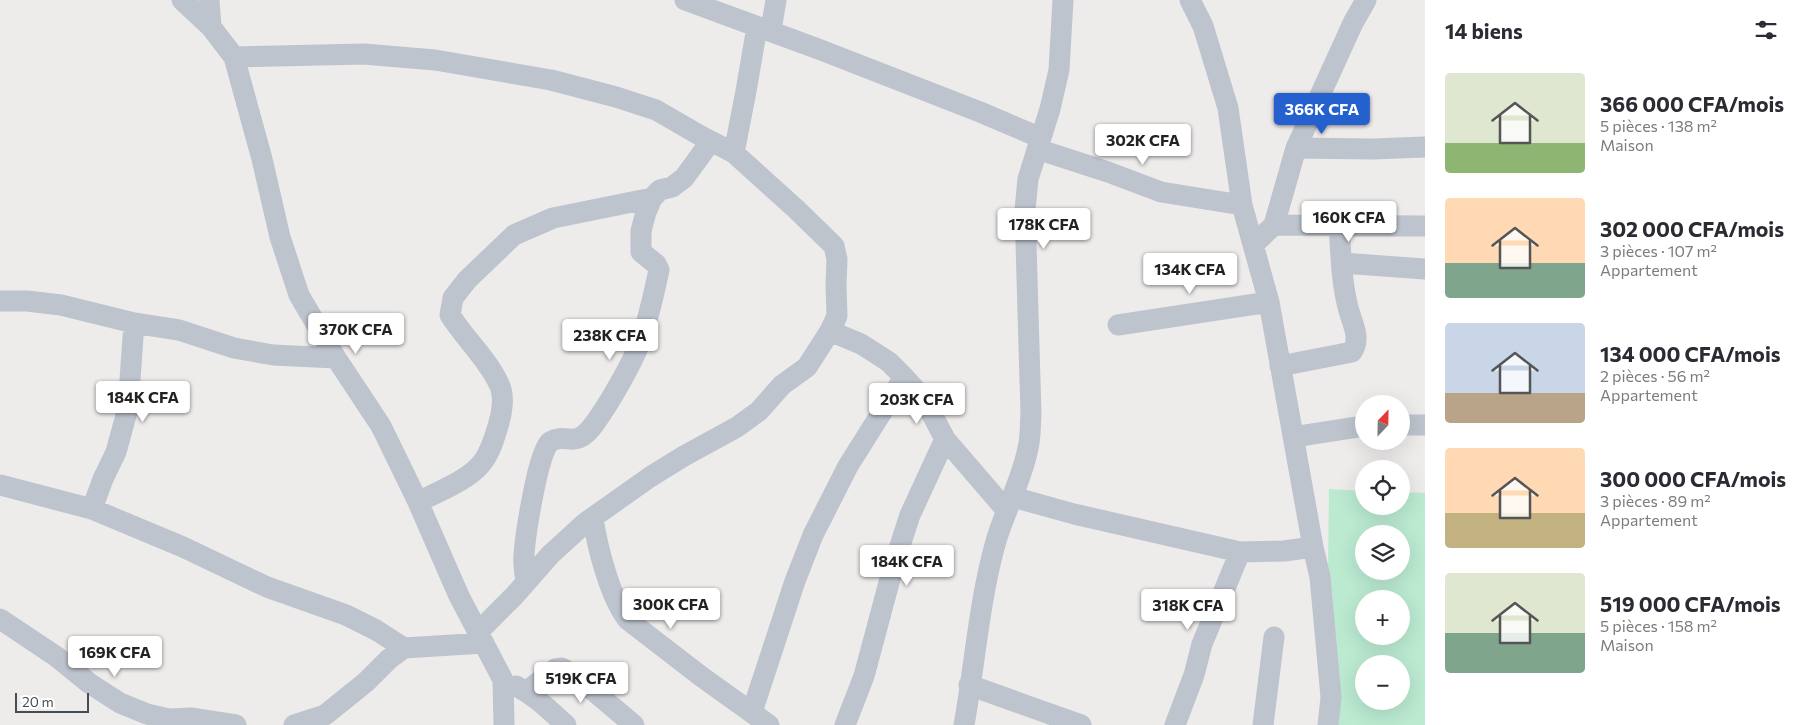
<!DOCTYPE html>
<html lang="fr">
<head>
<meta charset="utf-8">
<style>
  :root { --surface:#fff; --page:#f7f7f7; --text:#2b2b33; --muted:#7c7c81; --accent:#2561ce }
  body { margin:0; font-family:Commissioner,sans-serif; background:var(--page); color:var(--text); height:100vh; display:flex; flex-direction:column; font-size:19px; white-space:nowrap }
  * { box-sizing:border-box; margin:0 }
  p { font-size:16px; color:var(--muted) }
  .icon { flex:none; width:28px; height:28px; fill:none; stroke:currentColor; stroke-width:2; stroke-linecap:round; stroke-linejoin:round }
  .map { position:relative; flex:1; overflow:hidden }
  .drawer { display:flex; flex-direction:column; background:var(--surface); width:375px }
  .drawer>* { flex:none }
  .needle { width:32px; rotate:22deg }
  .fabs { position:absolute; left:1355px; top:395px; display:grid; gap:10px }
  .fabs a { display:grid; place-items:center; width:55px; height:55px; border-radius:50%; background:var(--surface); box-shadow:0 5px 20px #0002; font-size:25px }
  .scale { position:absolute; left:15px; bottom:12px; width:74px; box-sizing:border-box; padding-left:5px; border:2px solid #454d57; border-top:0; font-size:14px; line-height:18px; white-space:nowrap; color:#454d57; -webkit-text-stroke:4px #fff; paint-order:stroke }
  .price { position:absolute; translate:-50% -42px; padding:0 11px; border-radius:5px; background:#fff; color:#222; font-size:16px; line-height:32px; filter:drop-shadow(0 1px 2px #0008) }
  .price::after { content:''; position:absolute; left:50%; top:30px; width:15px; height:11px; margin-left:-8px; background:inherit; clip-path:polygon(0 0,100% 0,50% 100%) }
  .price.active { background:var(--accent); color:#fff }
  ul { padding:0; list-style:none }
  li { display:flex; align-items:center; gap:15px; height:125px; padding:0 20px }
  li span { display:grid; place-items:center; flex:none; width:140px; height:100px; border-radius:5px; color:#555 }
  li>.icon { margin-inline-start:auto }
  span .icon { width:60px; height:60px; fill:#fffc; stroke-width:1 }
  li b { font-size:21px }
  h2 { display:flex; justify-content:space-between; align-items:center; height:60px; padding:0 20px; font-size:21px }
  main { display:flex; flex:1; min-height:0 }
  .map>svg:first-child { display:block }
  .green { fill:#bbead1; fill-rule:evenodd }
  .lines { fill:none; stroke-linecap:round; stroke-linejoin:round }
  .minor { stroke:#bdc4cd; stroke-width:21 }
</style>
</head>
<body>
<main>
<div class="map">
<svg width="1425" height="725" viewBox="0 0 1425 725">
  <rect width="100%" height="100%" fill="#eeebeb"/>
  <path class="green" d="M1329 489 1364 491V506H1401V492L1425 493V725H1326ZM1364 534H1401V571H1364ZM1364 599H1401V636H1364ZM1364 664H1401V701H1364Z"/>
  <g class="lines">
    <path class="minor" d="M182 0 211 27 234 57 262 159 280 237 299 295 336 358 381 426 418 502 459 596 503 680 504 725
      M209 0 211 27
      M685 0 821 50 980 112 1041 138
      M771 30 776 0
      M234 57 364 54 435 60 551 80 616 97 656 110 701 136 734 153 796 209 834 246 837 259 836 285 837 316 830 331 807 367 782 385 759 411 737 427 684 456 650 477 585 523 550 555 514 596 479 631
      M1296 148 1373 149 1425 147
      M1037 149 1108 172 1161 192 1242 205
      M734 153 746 91 757 27
      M1274 225 1425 226
      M1253 245 1274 225 1296 148 1353 23 1366 0
      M1342 263 1425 269
      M0 301H27L61 305 134 323 179 330 234 348 273 355 336 358
      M1118 325 1269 302
      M830 331 861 344 872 351 889 362 904 377 924 399 945 439 1007 511
      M1280 366 1352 352C1362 337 1351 322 1348 307 1341 280 1341 253 1339 225
      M1401 425H1425
      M1293 437 1364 426
      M0 485 92 509 183 547 267 587 346 615 376 630 404 648
      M1013 497 1074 514 1240 552 1284 551 1313 547 1269 302 1242 205 1228 108 1203 26 1190 0
      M418 502C437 492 467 481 481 464 490 454 494 439 498 426 502 414 505 396 499 384 487 358 465 339 450 315L453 298 467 280 514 235 553 218 652 198
      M92 509 103 479 116 452 128 408 134 323
      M593 518C597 546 610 598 628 620L702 677 769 725
      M1313 547 1320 577 1331 697 1328 725
      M526 582C525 573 523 564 524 555 525 538 538 450 550 442 568 431 574 452 595 423 610 402 632 364 641 340 649 317 654 293 659 270L656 264 641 252V231L646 212 652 198 660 190 672 187 684 178 711 141
      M0 619 57 657 89 683 120 703 147 714 169 719 191 718 236 725
      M969 685 1081 725
      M516 686C536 696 550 711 566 725
      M527 691 555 669 562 668 577 677 634 725
      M752 712 795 581 813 535 848 466 904 377
      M294 725 325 715 366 682 389 659 404 648 484 643
      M845 725 864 676 894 564 910 515 945 439
      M964 725C975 664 979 601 996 541 1005 510 1022 480 1028 448 1031 437 1030 425 1031 414L1025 210 1028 179 1050 109 1059 70 1063 0
      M1175 725 1194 675 1202 644 1240 552
      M1263 725 1274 637"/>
  </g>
</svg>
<div class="fabs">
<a><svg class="needle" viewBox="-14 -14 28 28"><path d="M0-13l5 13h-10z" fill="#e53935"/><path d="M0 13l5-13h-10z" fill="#7c7c81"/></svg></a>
<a><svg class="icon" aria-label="locate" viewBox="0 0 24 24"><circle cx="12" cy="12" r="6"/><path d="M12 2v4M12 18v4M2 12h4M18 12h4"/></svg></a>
<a><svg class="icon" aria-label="layers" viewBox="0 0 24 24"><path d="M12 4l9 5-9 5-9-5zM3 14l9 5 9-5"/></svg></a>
<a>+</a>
<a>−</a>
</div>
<div class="scale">20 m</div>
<b class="price active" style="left:1322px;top:135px">366K CFA</b>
<b class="price" style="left:1143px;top:166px">302K CFA</b>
<b class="price" style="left:1349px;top:243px">160K CFA</b>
<b class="price" style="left:1044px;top:250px">178K CFA</b>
<b class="price" style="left:1190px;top:295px">134K CFA</b>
<b class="price" style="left:356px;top:355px">370K CFA</b>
<b class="price" style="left:610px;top:361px">238K CFA</b>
<b class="price" style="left:143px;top:423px">184K CFA</b>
<b class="price" style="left:917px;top:425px">203K CFA</b>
<b class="price" style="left:907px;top:587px">184K CFA</b>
<b class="price" style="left:671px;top:630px">300K CFA</b>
<b class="price" style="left:1188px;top:631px">318K CFA</b>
<b class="price" style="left:115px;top:678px">169K CFA</b>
<b class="price" style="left:581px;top:704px">519K CFA</b>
</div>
<section class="drawer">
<h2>14 biens<svg class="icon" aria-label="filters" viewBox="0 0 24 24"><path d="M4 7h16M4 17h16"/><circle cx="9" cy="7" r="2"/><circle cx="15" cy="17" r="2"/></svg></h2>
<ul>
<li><span style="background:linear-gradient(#dfe7d0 70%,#8fb573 0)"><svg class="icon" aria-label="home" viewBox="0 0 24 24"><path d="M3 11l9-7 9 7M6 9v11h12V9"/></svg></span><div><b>366 000 CFA/mois</b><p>5 pièces · 138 m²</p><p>Maison</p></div></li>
<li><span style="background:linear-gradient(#ffd9b3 65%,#7fa58c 0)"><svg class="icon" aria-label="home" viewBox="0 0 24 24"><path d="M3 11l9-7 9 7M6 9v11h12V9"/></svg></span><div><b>302 000 CFA/mois</b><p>3 pièces · 107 m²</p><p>Appartement</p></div></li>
<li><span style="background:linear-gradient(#c9d6e8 70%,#b9a48a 0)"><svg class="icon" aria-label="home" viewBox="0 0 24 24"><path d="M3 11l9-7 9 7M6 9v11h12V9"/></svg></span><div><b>134 000 CFA/mois</b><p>2 pièces · 56 m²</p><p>Appartement</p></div></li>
<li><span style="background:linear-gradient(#ffd9b3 65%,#c2b280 0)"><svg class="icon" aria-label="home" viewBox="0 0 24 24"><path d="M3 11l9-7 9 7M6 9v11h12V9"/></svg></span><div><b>300 000 CFA/mois</b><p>3 pièces · 89 m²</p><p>Appartement</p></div></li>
<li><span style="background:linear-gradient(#dfe7d0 60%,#7fa58c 0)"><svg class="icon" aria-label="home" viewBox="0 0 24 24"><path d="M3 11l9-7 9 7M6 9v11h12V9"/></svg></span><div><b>519 000 CFA/mois</b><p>5 pièces · 158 m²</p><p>Maison</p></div></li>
</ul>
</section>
</main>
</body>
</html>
